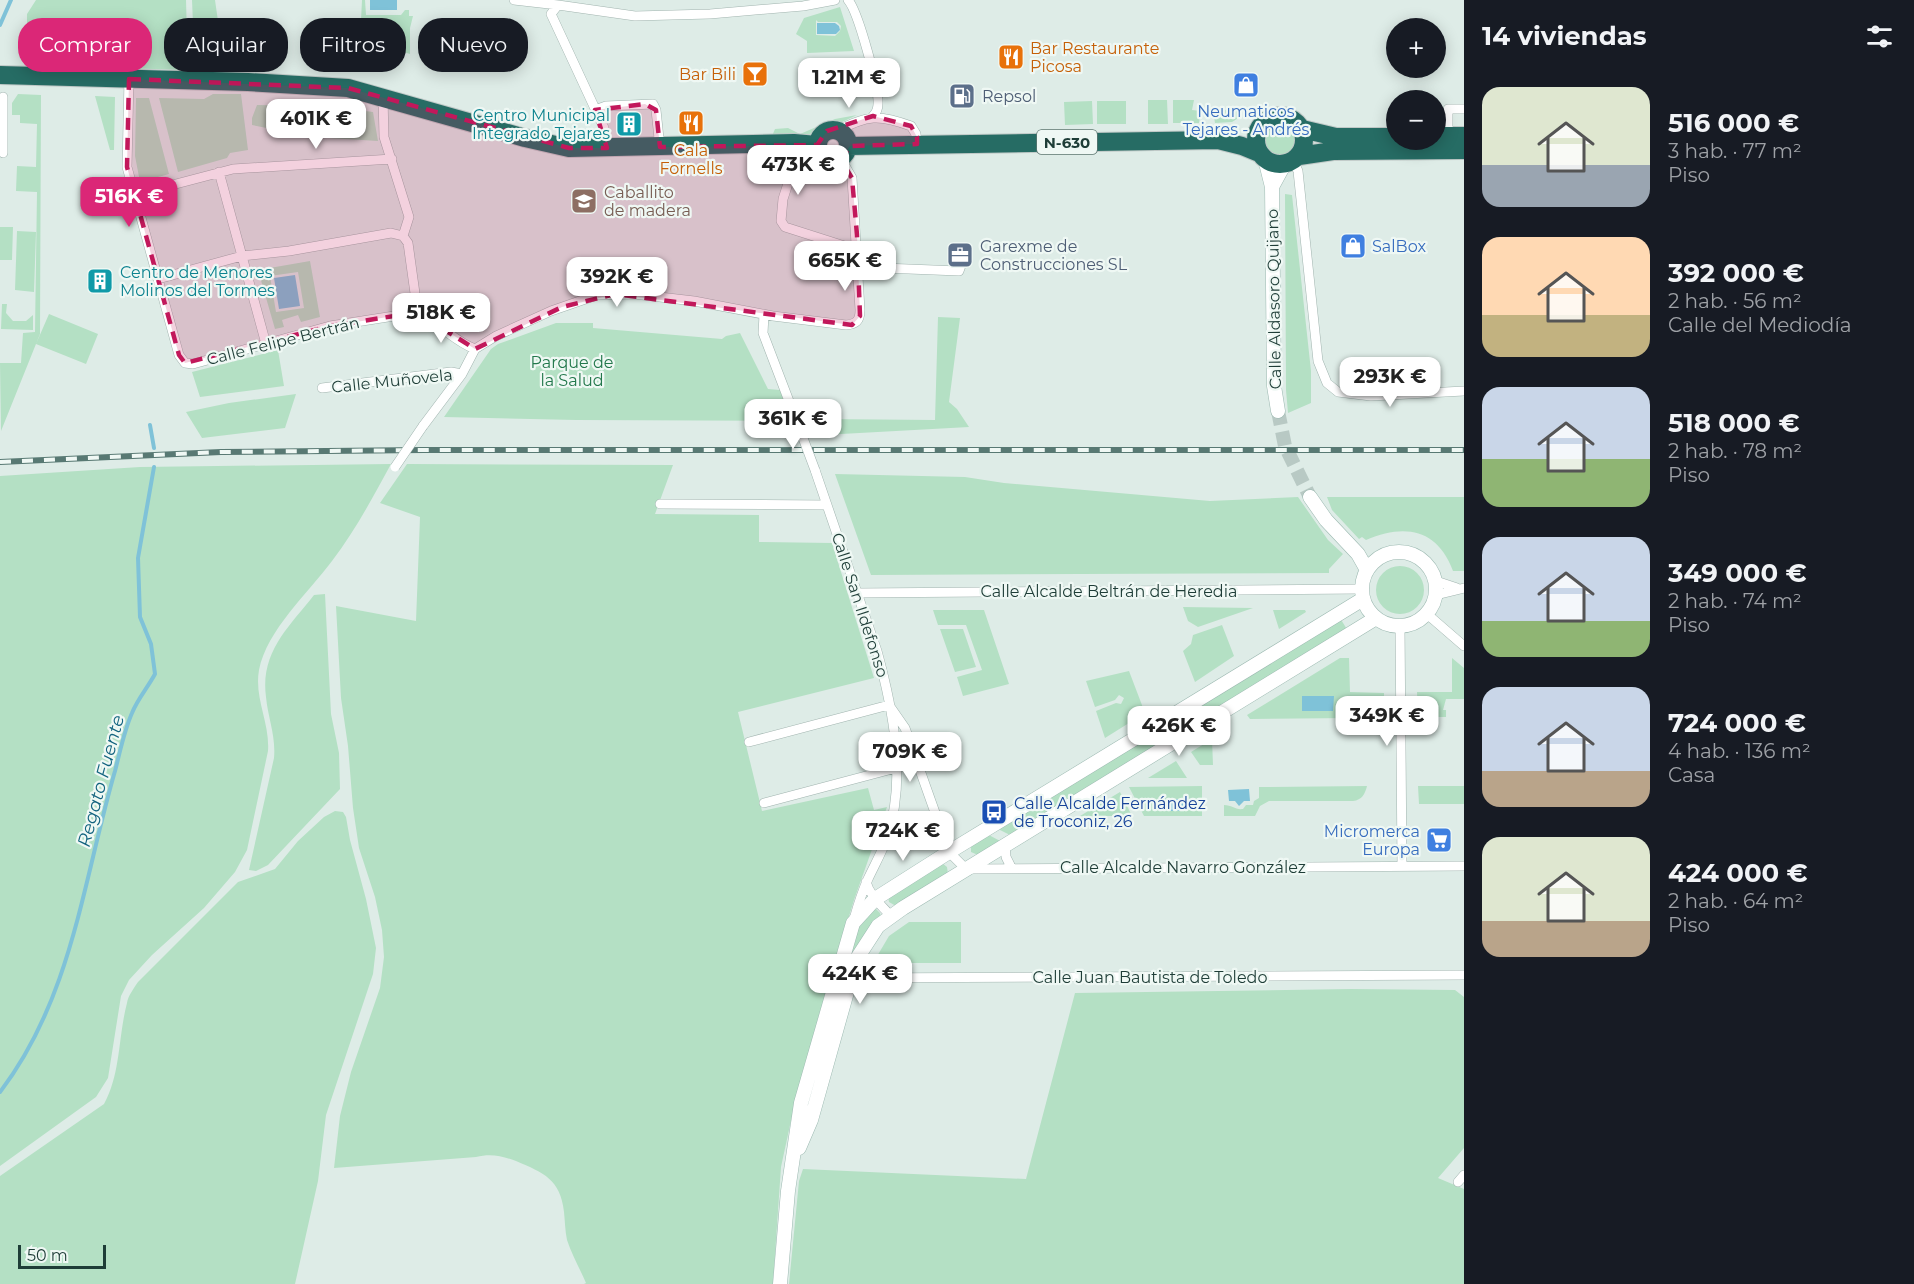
<!DOCTYPE html>
<html lang="es">
<head>
<meta charset="utf-8">
<style>
  :root { --surface:#171b24; --page:#242831; --text:#f1f3f6; --muted:#9ea1a6; --accent:#db2777 }
  body { margin:0; font-family:Montserrat,sans-serif; background:var(--page); color:var(--text); height:100vh; display:flex; flex-direction:column; font-size:22px; white-space:nowrap }
  * { box-sizing:border-box; margin:0 }
  p { font-size:20px; color:var(--muted) }
  .icon { flex:none; width:33px; height:33px; fill:none; stroke:currentColor; stroke-width:2; stroke-linecap:round; stroke-linejoin:round }
  .map { position:relative; flex:1; overflow:hidden }
  .sheet { display:flex; flex-direction:column; background:var(--surface); width:450px }
  .sheet>* { flex:none }
  .guide { position:absolute; left:18px; top:18px; width:570px; height:54px; display:flex; gap:12px }
  .buttons { position:absolute; left:1386px; top:18px; display:grid; gap:12px }
  .buttons a { display:grid; place-items:center; width:60px; height:60px; border-radius:50%; background:var(--surface); box-shadow:0 3px 15px #0003; font-size:30px }
  .scale { position:absolute; left:18px; bottom:15px; width:88px; box-sizing:border-box; padding-left:6px; border:3px solid #1e3d37; border-top:0; font-size:16px; line-height:21px; white-space:nowrap; color:#1e3d37; -webkit-text-stroke:4px #eff8f4; paint-order:stroke }
  .price { position:absolute; translate:-50% -51px; padding:0 14px; border-radius:12px; background:#fff; color:#222; font-size:20px; line-height:39px; filter:drop-shadow(0 2px 3px #0008) }
  .price::after { content:''; position:absolute; left:50%; top:36px; width:18px; height:14px; margin-left:-9px; background:inherit; clip-path:polygon(0 0,100% 0,50% 100%) }
  .price.active { background:var(--accent); color:#fff }
  ul { padding:0; list-style:none }
  li { display:flex; align-items:center; gap:18px; height:150px; padding:0 18px }
  li span { display:grid; place-items:center; flex:none; width:168px; height:120px; border-radius:18px; color:#555 }
  li>.icon { margin-inline-start:auto }
  span .icon { width:72px; height:72px; fill:#fffc; stroke-width:1 }
  li b { font-size:26px }
  h2 { display:flex; justify-content:space-between; align-items:center; height:72px; padding:0 18px; font-size:26px }
  .chip { padding:0 21px; border-radius:24px; background:var(--surface); box-shadow:0 3px 15px #0003; font-size:21px; line-height:54px }
  .chip.active { background:var(--accent); color:#fff }
  main { display:flex; flex:1; min-height:0 }
  .map>svg:first-child { display:block }
  .green { fill:#b4e0c4; fill-rule:evenodd }
  .water { fill:#7fc2d8 }
  .lines { fill:none; stroke-linecap:round; stroke-linejoin:round }
  .stream { stroke:#7fc2d8; stroke-width:4 }
  .secondary-tunnel { stroke:#b8c9c4; stroke-width:14; stroke-dasharray:14 7; stroke-linecap:butt }
  .street-casing { stroke:#a1b4af; stroke-width:10 }
  .secondary-casing { stroke:#9cb9b1; stroke-width:15 }
  .highway-casing { stroke:#c0c9c7; stroke-width:20 }
  .street { stroke:#fff; stroke-width:9 }
  .secondary { stroke:#fff; stroke-width:14 }
  .highway { stroke:#266c64; stroke-width:18 }
  .rail-casing { stroke:#587973; stroke-width:6 }
  .rail { stroke:#eff8f4; stroke-width:4; stroke-dasharray:11; stroke-linecap:butt }
  .street-bridge-casing { stroke:#a1b4af; stroke-width:10; stroke-linecap:butt }
  .street-bridge { stroke:#fff; stroke-width:9 }
  .marked { fill:#c2185b; fill-opacity:0.2; stroke:#c2185b; stroke-width:4.5; stroke-dasharray:12 8; stroke-linejoin:round }
  .labels { text-anchor:middle; dominant-baseline:central; stroke-width:4.5; stroke-linejoin:round; paint-order:stroke }
  .shield { fill:#eff8f4; stroke:#5d7570; stroke-width:1.5 }
  .shield-label { font-size:15px; font-weight:bold; fill:#1e3d37 }
  .food-label { font-size:16px; fill:#c56008; stroke:#eff8f4; text-anchor:start }
  .service-label { font-size:16px; fill:#4e5e75; stroke:#eff8f4; text-anchor:start }
  .shop-label { font-size:16px; fill:#366cbe; stroke:#eff8f4 }
  .culture-label { font-size:16px; fill:#0d838f; stroke:#eff8f4; text-anchor:end }
  .education-label { font-size:16px; fill:#785e54; stroke:#eff8f4; text-anchor:start }
  .street-label { font-size:16px; fill:#1e3d37; stroke:#eff8f4 }
  .park-label { font-size:16px; fill:#23784c; stroke:#eff8f4 }
  .transit-label { font-size:16px; fill:#164399; stroke:#eff8f4; text-anchor:start }
  .water-label { font-size:18px; font-style:italic; fill:#12637f; stroke:#eff8f4 }
</style>
</head>
<body>
<main>
<div class="map">
<svg width="1464" height="1284" viewBox="0 0 1464 1284">
  <rect width="100%" height="100%" fill="#deece7"/>
  <path class="green" d="M36 0H186L188 70 46 66 36 64 29 60 27 53V14Z
    M192 0H215L218 21 197 26 193 24Z
    M362 0H365L366 15H401L405 10H409V16H413L410 28V54L366 40V21L361 20Z
    M840 7 854 51 807 53V41L796 34 804 18ZM816 20 818 22H837L841 26 840 31 835 36 816 35Z
    M18 94 41 95 40 334 1 431 0 363H21L23 333 35 332 37 192 16 191 17 166 36 167 37 124 20 123V115H12V103Z
    M213 94H241L248 150 230 153 227 158 178 172 159 98 204 99Z
    M95 96 115 97 114 150H110Z
    M136 98H149L169 174 140 182 135 156Z
    M1148 100H1167L1168 124H1148Z
    M1173 100H1194L1192 110 1201 111 1199 123H1173Z
    M1092 101 1093 124 1065 125 1064 102Z
    M1097 101H1126V124H1097Z
    M257 105 329 106 373 112 378 141 312 137 252 125V118Z
    M1213 110H1240V117L1232 122 1215 123Z
    M857 115 840 123H826L813 133 807 135 772 136 775 129 788 128 800 134 835 119Z
    M1264 140a16 16 0 1 1 32 0a16 16 0 1 1-32 0Z
    M1285 194 1292 195 1311 371V403L1288 413 1286 390Z
    M0 227H13L12 260H0Z
    M17 231 36 232 34 292 15 290Z
    M310 261 320 317 301 322 298 315 282 320 284 327 275 329 258 270ZM298 272 304 308 276 312 270 276Z
    M2 304H7L6 313 13 321H26L33 315V330L1 329Z
    M49 314 98 334 86 364 36 344Z
    M938 317 960 318 949 402 957 409 969 427 823 435 818 423 822 419 935 420Z
    M556 323H593V328L722 339 726 336 740 333 768 389 780 390 791 421 576 420 444 417 491 349 498 344Z
    M278 350 284 386 200 397 192 372Z
    M296 394 285 428 202 438 186 412 229 403Z
    M391 464C373 497 355 531 332 561 308 593 267 630 259 670 254 698 270 723 268 751L247 850 235 872 204 908 152 955 129 980 121 996 108 1078 96 1097 0 1166V476L140 467Z
    M407 464 673 465 655 514 759 515V542L832 543 874 678 738 712 762 811 868 788 874 810 887 807 854 900 821 1008 795 1102 781 1167 773 1284H584L586 1283C580 1269 572 1255 567 1240 565 1231 565 1221 564 1212 560 1179 544 1173 516 1161 502 1156 491 1153 476 1157L334 1168 340 1116 351 1072 380 988 384 957 382 930 375 897 359 848 353 808 348 746 341 698 336 606 416 621 420 517 380 503Z
    M835 474 965 477 1004 483 1210 501 1298 497 1328 540 1343 554 1329 569V573L871 575Z
    M1327 497H1464V571H1453C1437 528 1404 524 1366 540L1362 537 1359 539 1332 510Z
    M1376 590a24 24 0 1 1 48 0a24 24 0 1 1-48 0Z
    M325 594 331 714 339 753 340 789 268 865 256 871 249 870 274 758C276 736 268 718 266 697 260 652 289 627 314 595Z
    M1183 607 1253 608 1198 627 1188 621Z
    M933 610H984L1009 684 963 696 957 677 982 670 966 625H938Z
    M1273 610H1305L1306 612 1279 629Z
    M1340 618 1348 631 1179 734 1171 721Z
    M1222 625 1234 656 1195 682 1183 651 1191 644 1193 635Z
    M940 629H963L976 667 955 672Z
    M1340 658H1349L1350 692 1384 693V710H1352L1351 718 1250 719 1247 715Z
    M1452 658 1464 668V699H1446L1443 710H1446V717H1418L1417 692H1452Z
    M1129 671 1145 713 1105 738 1096 711 1116 703 1121 704 1124 698 1119 695 1115 700 1095 707 1086 681Z
    M1159 729 1167 742 1012 836 996 828Z
    M1212 739 1213 765H1200L1191 752Z
    M1176 761 1187 778H1148Z
    M1202 786V816H1144L1129 787Z
    M1367 786C1365 794 1362 800 1353 801H1269L1260 806 1255 816H1224V805C1232 805 1235 810 1243 809L1246 805H1253L1254 801 1259 798V787Z
    M1418 786H1464V804H1419Z
    M1120 792 1132 816H1080Z
    M335 811 343 812 346 817 350 840 366 899 376 948 373 974 326 1115 318 1181 295 1284H0V1176L104 1104C121 1073 118 1037 127 1003 128 996 134 988 138 982L238 882 275 869 298 841 324 817Z
    M987 834 1002 842 978 855 971 852V845Z
    M942 863 947 867 948 874 896 906 889 902 888 896Z
    M876 909 880 913 881 917 853 954 851 953 857 930 873 910Z
    M909 922H961V963H873L889 936Z
    M1351 989 1455 990 1464 997V1148L1438 1178 1464 1189V1284H789L799 1181 803 1169 1026 1179 1075 993Z"/>
  <path class="water" d="M370 0H397V10H370Z
    M817 23H835L839 26 840 30 836 34H817Z
    M295 275 300 306 279 309 274 278Z
    M1302 696H1334L1333 711H1302Z
    M1249 789 1250 801H1244L1239 806 1235 801H1229L1228 790Z
    M1165 799H1187V811H1165Z"/>
  <g class="lines">
    <path class="stream" d="M0 25 11 0
      M150 425 154 448
      M0 1092C72 998 83 881 115 771 120 752 124 731 132 713 137 700 148 687 155 674L151 644 140 617 138 558 154 467"/>
    <path class="secondary-tunnel" d="M1278 411 1285 446 1310 497"/>
    <defs>
      <path id="street" d="M514 0 558 5
        M848 0C858 11 879 88 878 104 878 109 877 112 873 116
        M129 79 127 167 179 355 185 363 193 364 330 326 407 314C435 315 450 340 475 349
        M3 97V153
        M383 97 384 137 409 217 403 236 408 243 418 315
        M595 110 606 106 653 104 656 110 660 148
        M837 131C867 115 879 114 911 126L916 134 917 144
        M1448 136V109H1464
        M607 148 604 128 551 14 558 5 635 16 710 14 803 6 835 0
        M822 156 792 171 783 199 781 221 785 227 857 250
        M1293 161 1298 171 1318 361 1327 383 1338 392 1371 396 1464 391
        M219 172 266 344
        M134 195 233 169 392 159
        M858 267 959 271 963 260
        M158 279 242 256 289 251 391 233 403 236
        M764 315 763 333 797 422
        M322 388 451 372 462 374
        M423 426 462 374 475 349 496 336 551 311 597 295 634 294 694 301 773 316 846 325C856 324 860 321 860 310L852 178 841 159
        M815 470 877 651C893 709 907 779 887 838 882 852 874 866 868 879 862 892 858 905 854 919
        M660 504 827 505
        M1436 581 1457 588
        M857 593 1361 589
        M1436 595 1464 588
        M1427 614 1464 646
        M1400 626 1402 866
        M889 705 905 728 949 852 966 869 1464 866
        M749 742 889 705
        M764 803 896 768
        M1005 845 1006 857 1011 867
        M866 882C870 896 881 905 890 915
        M847 978 1464 975
        M1458 1182 1464 1175"/>
      <path id="secondary" d="M1265 159 1272 187 1274 386 1278 411
        M1272 187 1284 165
        M1310 497 1326 520 1358 554 1367 570
        M1362 589a37 37 0 1 1 74 0a37 37 0 1 1-74 0Z
        M799 1148 811 1120 856 960 878 926 903 908 1376 618
        M780 1284 788 1191 801 1103 853 923 875 899 949 852 1363 599"/>
      <path id="highway" d="M0 75 248 82 348 88 525 138 569 148 794 143 817 145
        M1256 140a24 24 0 1 1 48 0a24 24 0 1 1-48 0Z
        M1302 129 1336 137H1396
        M818 145a15 15 0 1 1 30 0a15 15 0 1 1-30 0Z
        M1436 136H1464
        M848 146 1218 140 1242 146 1259 153
        M1299 156 1333 151 1464 150"/>
    </defs>
    <use href="#street" class="street-casing"/>
    <use href="#secondary" class="secondary-casing"/>
    <use href="#highway" class="highway-casing"/>
    <use href="#street" class="street"/>
    <use href="#secondary" class="secondary"/>
    <use href="#highway" class="highway"/>
    <defs>
      <path id="rail" d="M0 462 221 452 423 450H1464"/>
    </defs>
    <use href="#rail" class="rail-casing"/>
    <use href="#rail" class="rail"/>
    <defs>
      <path id="street-bridge" d="M797 422 815 470
        M395 467 423 426"/>
    </defs>
    <use href="#street-bridge" class="street-bridge-casing"/>
    <use href="#street-bridge" class="street-bridge"/>
  </g>
  <path class="marked" d="M129 79 348 88 569 148H607L595 110 645 104 656 110 660 147 817 145 827 131 873 116 911 126 917 137V144L850 146 841 160 852 178 857 235 860 316 852 325 615 294 562 307 475 349 426 318 407 314 330 326 185 363 179 355 127 167Z"/>
  <defs>
    <symbol id="restaurant-square" viewBox="-11 -11 22 22"><rect x="-9" y="-9" width="18" height="18" rx="4" fill="#e8710a" stroke="#eff8f4"/><path d="M-5-6h1v4h1v-4h1v4h1v-4h1v5L-1.5 .5V6h-2V.5L-5-1ZM5-6V6H3V1.5H1.5Q1.5-4 5-6Z" fill="#fff"/></symbol>
    <symbol id="bar-square" viewBox="-11 -11 22 22"><rect x="-9" y="-9" width="18" height="18" rx="4" fill="#e8710a" stroke="#eff8f4"/><path d="M-6-5H6L.8 .8V4.5H3.5V6h-7V4.5H-.8V.8Z" fill="#fff"/></symbol>
    <symbol id="shop-square" viewBox="-11 -11 22 22"><rect x="-9" y="-9" width="18" height="18" rx="4" fill="#3f7fe0" stroke="#eff8f4"/><path d="M-5-2.5h2.3a2.7 3.5 0 0 1 5.4 0H5L5.5 6h-11ZM-1.5-2.5h3a1.5 2.3 0 0 0-3 0Z" fill="#fff"/></symbol>
    <symbol id="fuel-square" viewBox="-11 -11 22 22"><rect x="-9" y="-9" width="18" height="18" rx="4" fill="#5c6f8a" stroke="#eff8f4"/><path d="M-5.5-6h7V0h2V4h1.3V-2.5L3-4.5l.8-.8L6-3V5H2.5V1h-1V6h-7ZM-4.2-4.7v3.2H.2V-4.7Z" fill="#fff"/></symbol>
    <symbol id="building-square" viewBox="-11 -11 22 22"><rect x="-9" y="-9" width="18" height="18" rx="4" fill="#0f9aa8" stroke="#eff8f4"/><path d="M-4-6H4V6H1V3H-1V6H-4ZM-2.5-4.3h1.7v1.8h-1.7ZM.8-4.3h1.7v1.8H.8ZM-2.5-1h1.7V.8h-1.7ZM.8-1h1.7V.8H.8Z" fill="#fff"/></symbol>
    <symbol id="school-square" viewBox="-11 -11 22 22"><rect x="-9" y="-9" width="18" height="18" rx="4" fill="#8d6e63" stroke="#eff8f4"/><path d="M0-5L7-2L0 1L-7-2ZM-4 1L0 2.5L4 1V4Q0 6-4 4Z" fill="#fff"/></symbol>
    <symbol id="office-square" viewBox="-11 -11 22 22"><rect x="-9" y="-9" width="18" height="18" rx="4" fill="#5c6f8a" stroke="#eff8f4"/><path d="M-6-3h4V-5.5h4V-3h4V5H-6ZM-1-4.5V-3h2v-1.5ZM-6 0V1H6V0Z" fill="#fff"/></symbol>
    <symbol id="bus-square" viewBox="-11 -11 22 22"><rect x="-9" y="-9" width="18" height="18" rx="4" fill="#1a4fb4" stroke="#eff8f4"/><path d="M-5-6H5V4H4V6H2V4H-2V6H-4V4H-5ZM-3.5-4V0h7V-4ZM-3.5 1.2v1.5H-2V1.2ZM2 1.2v1.5H3.5V1.2Z" fill="#fff"/></symbol>
    <symbol id="supermarket-square" viewBox="-11 -11 22 22"><rect x="-9" y="-9" width="18" height="18" rx="4" fill="#3f7fe0" stroke="#eff8f4"/><path d="M-6-5.5h2.5l.6 2H6L4.5 2H-2.5L-4.4-4H-6ZM-1.5 3.2a1.3 1.3 0 1 0 .1 0ZM3 3.2a1.3 1.3 0 1 0 .1 0Z" fill="#fff"/></symbol>
  </defs>
  <g fill-rule="evenodd">
    <use href="#restaurant-square" x="996" y="42" width="30" height="30"/>
    <use href="#bar-square" x="740" y="59" width="30" height="30"/>
    <use href="#shop-square" x="1231" y="70" width="30" height="30"/>
    <use href="#fuel-square" x="947" y="81" width="30" height="30"/>
    <use href="#restaurant-square" x="676" y="108" width="30" height="30"/>
    <use href="#building-square" x="614" y="109" width="30" height="30"/>
    <use href="#school-square" x="569" y="186" width="30" height="30"/>
    <use href="#shop-square" x="1338" y="231" width="30" height="30"/>
    <use href="#office-square" x="945" y="240" width="30" height="30"/>
    <use href="#building-square" x="85" y="266" width="30" height="30"/>
    <use href="#bus-square" x="979" y="797" width="30" height="30"/>
    <use href="#supermarket-square" x="1424" y="825" width="30" height="30"/>
  </g>
  <g class="labels">
    <rect class="shield" x="1037" y="130" width="60" height="24" rx="4.5"/>
    <g class="shield-label">
      <text x="1067" y="142">N-630</text>
    </g>
    <g class="food-label">
      <text x="1030" y="48">Bar Restaurante<tspan x="1030" dy="18">Picosa</tspan></text>
      <text x="736" y="74" text-anchor="end">Bar Bili</text>
      <text x="691" y="150" text-anchor="middle">Cala<tspan x="691" dy="18">Fornells</tspan></text>
    </g>
    <g class="service-label">
      <text x="982" y="96">Repsol</text>
      <text x="980" y="246">Garexme de<tspan x="980" dy="18">Construcciones SL</tspan></text>
    </g>
    <g class="shop-label">
      <text x="1246" y="111">Neumaticos<tspan x="1246" dy="18">Tejares - Andrés</tspan></text>
      <text x="1372" y="246" text-anchor="start">SalBox</text>
      <text x="1420" y="831" text-anchor="end">Micromerca<tspan x="1420" dy="18">Europa</tspan></text>
    </g>
    <g class="culture-label">
      <text x="610" y="115">Centro Municipal<tspan x="610" dy="18">Integrado Tejares</tspan></text>
      <text x="120" y="272" text-anchor="start">Centro de Menores<tspan x="120" dy="18">Molinos del Tormes</tspan></text>
    </g>
    <g class="education-label">
      <text x="604" y="192">Caballito<tspan x="604" dy="18">de madera</tspan></text>
    </g>
    <g class="street-label">
      <text transform="translate(1274 299) rotate(-91)">Calle Aldasoro Quijano</text>
      <text transform="translate(283 341) rotate(-14)">Calle Felipe Bertrán</text>
      <text transform="translate(392 381) rotate(-6)">Calle Muñovela</text>
      <text x="1109" y="591">Calle Alcalde Beltrán de Heredia</text>
      <text transform="translate(860 605) rotate(72)">Calle San Ildefonso</text>
      <text x="1183" y="867">Calle Alcalde Navarro González</text>
      <text x="1150" y="977">Calle Juan Bautista de Toledo</text>
    </g>
    <g class="park-label">
      <text x="572" y="362">Parque de<tspan x="572" dy="18">la Salud</tspan></text>
    </g>
    <g class="transit-label">
      <text x="1014" y="803">Calle Alcalde Fernández<tspan x="1014" dy="18">de Troconiz, 26</tspan></text>
    </g>
    <g class="water-label">
      <text transform="translate(101 781) rotate(-75)">Regato Fuente</text>
    </g>
  </g>
</svg>
<div class="buttons">
<a>+</a>
<a>−</a>
</div>
<div class="scale">50 m</div>
<b class="price" style="left:849px;top:109px">1.21M €</b>
<b class="price" style="left:316px;top:150px">401K €</b>
<b class="price" style="left:798px;top:196px">473K €</b>
<b class="price active" style="left:129px;top:228px">516K €</b>
<b class="price" style="left:845px;top:292px">665K €</b>
<b class="price" style="left:617px;top:308px">392K €</b>
<b class="price" style="left:441px;top:344px">518K €</b>
<b class="price" style="left:1390px;top:408px">293K €</b>
<b class="price" style="left:793px;top:450px">361K €</b>
<b class="price" style="left:1387px;top:747px">349K €</b>
<b class="price" style="left:1179px;top:757px">426K €</b>
<b class="price" style="left:910px;top:783px">709K €</b>
<b class="price" style="left:903px;top:862px">724K €</b>
<b class="price" style="left:860px;top:1005px">424K €</b>
<div class="guide">
<a class="chip active">Comprar</a>
<a class="chip">Alquilar</a>
<a class="chip">Filtros</a>
<a class="chip">Nuevo</a>
</div>
</div>
<section class="sheet">
<h2>14 viviendas<svg class="icon" aria-label="filters" viewBox="0 0 24 24"><path d="M4 7h16M4 17h16"/><circle cx="9" cy="7" r="2"/><circle cx="15" cy="17" r="2"/></svg></h2>
<ul>
<li><span style="background:linear-gradient(#dfe7d0 65%,#9aa5b1 0)"><svg class="icon" aria-label="home" viewBox="0 0 24 24"><path d="M3 11l9-7 9 7M6 9v11h12V9"/></svg></span><div><b>516 000 €</b><p>3 hab. · 77 m²</p><p>Piso</p></div></li>
<li><span style="background:linear-gradient(#ffd9b3 65%,#c2b280 0)"><svg class="icon" aria-label="home" viewBox="0 0 24 24"><path d="M3 11l9-7 9 7M6 9v11h12V9"/></svg></span><div><b>392 000 €</b><p>2 hab. · 56 m²</p><p>Calle del Mediodía</p></div></li>
<li><span style="background:linear-gradient(#c9d6e8 60%,#8fb573 0)"><svg class="icon" aria-label="home" viewBox="0 0 24 24"><path d="M3 11l9-7 9 7M6 9v11h12V9"/></svg></span><div><b>518 000 €</b><p>2 hab. · 78 m²</p><p>Piso</p></div></li>
<li><span style="background:linear-gradient(#c9d6e8 70%,#8fb573 0)"><svg class="icon" aria-label="home" viewBox="0 0 24 24"><path d="M3 11l9-7 9 7M6 9v11h12V9"/></svg></span><div><b>349 000 €</b><p>2 hab. · 74 m²</p><p>Piso</p></div></li>
<li><span style="background:linear-gradient(#c9d6e8 70%,#b9a48a 0)"><svg class="icon" aria-label="home" viewBox="0 0 24 24"><path d="M3 11l9-7 9 7M6 9v11h12V9"/></svg></span><div><b>724 000 €</b><p>4 hab. · 136 m²</p><p>Casa</p></div></li>
<li><span style="background:linear-gradient(#dfe7d0 70%,#b9a48a 0)"><svg class="icon" aria-label="home" viewBox="0 0 24 24"><path d="M3 11l9-7 9 7M6 9v11h12V9"/></svg></span><div><b>424 000 €</b><p>2 hab. · 64 m²</p><p>Piso</p></div></li>
</ul>
</section>
</main>
</body>
</html>
